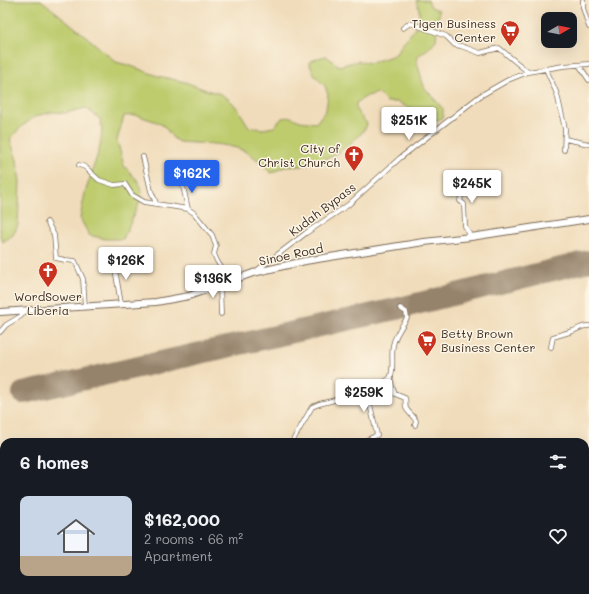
<!DOCTYPE html>
<html lang="en">
<head>
<meta charset="utf-8">
<style>
  :root { --surface:#171b24; --page:#20242c; --text:#f1f3f6; --muted:#9ea1a6; --accent:#2563eb }
  body { margin:0; font-family:Mali,sans-serif; background:var(--page); color:var(--text); height:100vh; display:flex; flex-direction:column; font-size:15px; white-space:nowrap }
  * { box-sizing:border-box; margin:0 }
  p { font-size:13px; color:var(--muted) }
  .icon { flex:none; width:22px; height:22px; fill:none; stroke:currentColor; stroke-width:2; stroke-linecap:round; stroke-linejoin:round }
  .map { position:relative; flex:1; overflow:hidden }
  .side { position:absolute; left:0px; top:438px; width:589px; height:156px; display:flex; flex-direction:column; background:var(--surface); border-radius:12px 12px 0 0; box-shadow:0 4px 16px #0002 }
  .side>* { flex:none }
  .needle { width:26px; rotate:80deg }
  .tools { position:absolute; left:541px; top:12px; display:grid; gap:8px }
  .tools a { display:grid; place-items:center; width:36px; height:36px; border-radius:8px; background:var(--surface); box-shadow:0 4px 16px #0002; font-size:20px }
  .price { position:absolute; translate:-50% -34px; padding:0 9px; border-radius:4px; background:#fff; color:#222; font-size:13px; line-height:26px; filter:drop-shadow(0 1px 2px #0008) }
  .price::after { content:''; position:absolute; left:50%; top:24px; width:12px; height:9px; margin-left:-6px; background:inherit; clip-path:polygon(0 0,100% 0,50% 100%) }
  .price.on { background:var(--accent); color:#fff }
  ul { padding:0; list-style:none }
  li { display:flex; align-items:center; gap:12px; height:100px; padding:0 20px }
  li span { display:grid; place-items:center; flex:none; width:112px; height:80px; border-radius:8px; color:#555 }
  li>.icon { margin-inline-start:auto }
  span .icon { width:48px; height:48px; fill:#fffc; stroke-width:1 }
  li b { font-size:17px }
  h2 { display:flex; justify-content:space-between; align-items:center; height:48px; padding:0 20px; font-size:17px }
  .map>svg:first-child { display:block }
  .green { fill:#becc6e; stroke:#7c7b46 }
  .lines { fill:none; stroke-linecap:round; stroke-linejoin:round }
  .runway { stroke:#96836c; stroke-width:22 }
  .minor-casing { stroke:#7a6855; stroke-width:5.5 }
  .highway-casing { stroke:#7a6855; stroke-width:8 }
  .minor { stroke:#fff; stroke-width:4 }
  .highway { stroke:#fff; stroke-width:6 }
  .labels { text-anchor:middle; dominant-baseline:central; stroke-width:3; stroke-linejoin:round; paint-order:stroke }
  .poi-label { font-size:12px; fill:#3b2a1e; stroke:#fcf5e5; text-anchor:end }
  .street-label { font-size:12px; fill:#3b2a1e; stroke:#fcf5e5 }
</style>
</head>
<body>
<div class="map">
<svg width="589" height="594" viewBox="0 0 589 594">
  <rect width="100%" height="100%" fill="#fcf5e5"/>
  <filter id="ink" filterUnits="userSpaceOnUse"><feTurbulence type="fractalNoise" baseFrequency=".025" numOctaves="2"/><feDisplacementMap in="SourceGraphic" scale="8" xChannelSelector="R" yChannelSelector="G"/><feConvolveMatrix kernelMatrix="1 2 1 2 8 2 1 2 1" color-interpolation-filters="sRGB"/></filter>
  <filter id="wash" filterUnits="userSpaceOnUse"><feTurbulence type="fractalNoise" baseFrequency=".012" numOctaves="4" result="noise"/><feDisplacementMap in="SourceGraphic" scale="16" xChannelSelector="R" yChannelSelector="G"/><feGaussianBlur stdDeviation="0.9" result="paint"/><feColorMatrix in="noise" values="0 0 0 0 0 0 0 0 0 0 0 0 0 0 0 0 0 1.4 0 .05"/><feComposite in="paint" operator="in"/></filter>
  <g filter="url(#wash)">
    <rect width="100%" height="100%" fill="#f0dcba"/>
    <path class="green" d="M0 0H41L88 38 116 62 131 66 158 76 185 82 206 90 221 94 230 100 238 109 249 127 263 129 274 127 282 118 291 117 300 121 316 123 326 110 328 95 325 86 314 75 309 62 318 58 326 56 339 66 358 61 370 63 392 56 398 52 401 45 414 30 419 16V9L416 0H428L431 7 439 10V16L436 21 437 28 436 40 429 48 418 56 417 62 424 87 443 109V118L438 120 423 116 398 102H387L378 93 367 96 356 103C355 112 361 117 367 123L366 127 360 135 338 153 328 158 302 166 285 167 279 169 275 172 271 173C263 165 255 156 244 151 226 142 199 144 179 142L173 138 164 126 157 122 136 115 124 116 117 140 124 166 139 182 142 197 123 239H105L89 235 80 218 85 193 100 147 102 130 100 119 86 108 65 113 52 112 36 116 21 127 10 139 17 160 20 182 18 225 13 235 3 242 0 236Z"/>
    <g class="lines">
      <path class="runway" d="M23 393 400 308 589 261"/>
    </g>
  </g>
  <g filter="url(#ink)">
    <g class="lines">
      <defs>
        <path id="minor" d="M583 0V8L589 27
          M403 28 410 23 446 36 455 45 461 46 480 53 499 48 528 72
          M579 65 589 80
          M546 69 557 94 565 129 564 150
          M565 139 589 144
          M143 157 151 191 156 203
          M79 165 85 167 99 180 114 185 125 184 132 195 144 202 188 209 194 213 212 235 216 246 214 254 217 261 230 281
          M470 178V180L463 187 460 201 464 204 465 226 471 237
          M183 186 188 209
          M47 222 54 235 56 258 65 260 75 261 83 279 85 307
          M113 264 115 269 121 304
          M256 271 306 233 348 205 400 158 480 96 508 80 528 72 563 66 589 64
          M220 284 221 314
          M0 332 6 325 21 316 25 311
          M551 347 553 337C560 335 566 333 573 331 579 329 582 325 589 326
          M391 377V384L395 394 405 398C406 401 405 405 406 408 408 413 414 416 416 421L415 425
          M292 442 312 407 319 404C332 401 387 386 391 376 394 366 391 355 393 345 395 335 402 326 407 318L406 312 400 308
          M363 442 377 435 369 400V389
          M585 517 589 518
          M0 532 4 546
          M0 549 3 543
          M29 590 34 594"/>
        <path id="highway" d="M0 312 156 302 189 296 253 273 305 261 424 242 471 237 589 219"/>
      </defs>
      <use href="#minor" class="minor-casing"/>
      <use href="#highway" class="highway-casing"/>
      <use href="#minor" class="minor"/>
      <use href="#highway" class="highway"/>
    </g>
  </g>
  <defs>
    <symbol id="supermarket-pin" viewBox="-11 -11 22 30"><path d="M0 17L-7.5 6A9.5 9.5 0 1 1 7.5 6Z" fill="#c8321e" stroke="#fcf5e5"/><path d="M-6-5.5h2.5l.6 2H6L4.5 2H-2.5L-4.4-4H-6ZM-1.5 3.2a1.3 1.3 0 1 0 .1 0ZM3 3.2a1.3 1.3 0 1 0 .1 0Z" fill="#fff"/></symbol>
    <symbol id="church-pin" viewBox="-11 -11 22 30"><path d="M0 17L-7.5 6A9.5 9.5 0 1 1 7.5 6Z" fill="#c8321e" stroke="#fcf5e5"/><path d="M-1.2-6h2.4v3.5h3.3v2.4h-3.3V6h-2.4V-.1h-3.3v-2.4h3.3Z" fill="#fff"/></symbol>
  </defs>
  <g fill-rule="evenodd">
    <use href="#supermarket-pin" x="499" y="19" width="22" height="30"/>
    <use href="#church-pin" x="343" y="144" width="22" height="30"/>
    <use href="#church-pin" x="37" y="260" width="22" height="30"/>
    <use href="#supermarket-pin" x="416" y="329" width="22" height="30"/>
  </g>
  <g class="labels">
    <g class="poi-label">
      <text x="496" y="23">Tigen Business<tspan x="496" dy="14">Center</tspan></text>
      <text x="340" y="148">City of<tspan x="340" dy="14">Christ Church</tspan></text>
      <text x="48" y="296" text-anchor="middle">WordSower<tspan x="48" dy="14">Liberia</tspan></text>
      <text x="441" y="333" text-anchor="start">Betty Brown<tspan x="441" dy="14">Business Center</tspan></text>
    </g>
    <g class="street-label">
      <text transform="translate(322 209) rotate(-37)">Kudah Bypass</text>
      <text transform="translate(291 254) rotate(-12)">Sinoe Road</text>
    </g>
  </g>
</svg>
<div class="tools">
<a><svg class="needle" viewBox="-14 -14 28 28"><path d="M0-13l5 13h-10z" fill="#e53935"/><path d="M0 13l5-13h-10z" fill="#9ea1a6"/></svg></a>
</div>
<b class="price" style="left:409px;top:141px">$251K</b>
<b class="price on" style="left:192px;top:194px">$162K</b>
<b class="price" style="left:472px;top:204px">$245K</b>
<b class="price" style="left:126px;top:281px">$126K</b>
<b class="price" style="left:213px;top:299px">$136K</b>
<b class="price" style="left:364px;top:413px">$259K</b>
<section class="side">
<h2>6 homes<svg class="icon" aria-label="filters" viewBox="0 0 24 24"><path d="M4 7h16M4 17h16"/><circle cx="9" cy="7" r="2"/><circle cx="15" cy="17" r="2"/></svg></h2>
<ul>
<li><span style="background:linear-gradient(#c9d6e8 75%,#b9a48a 0)"><svg class="icon" aria-label="home" viewBox="0 0 24 24"><path d="M3 11l9-7 9 7M6 9v11h12V9"/></svg></span><div><b>$162,000</b><p>2 rooms · 66 m²</p><p>Apartment</p></div><svg class="icon" aria-label="heart" viewBox="0 0 24 24"><path d="M12 20l-8-8c-3-5 5-10 8-4 3-6 11-1 8 4z"/></svg></li>
</ul>
</section>
</div>
</body>
</html>
